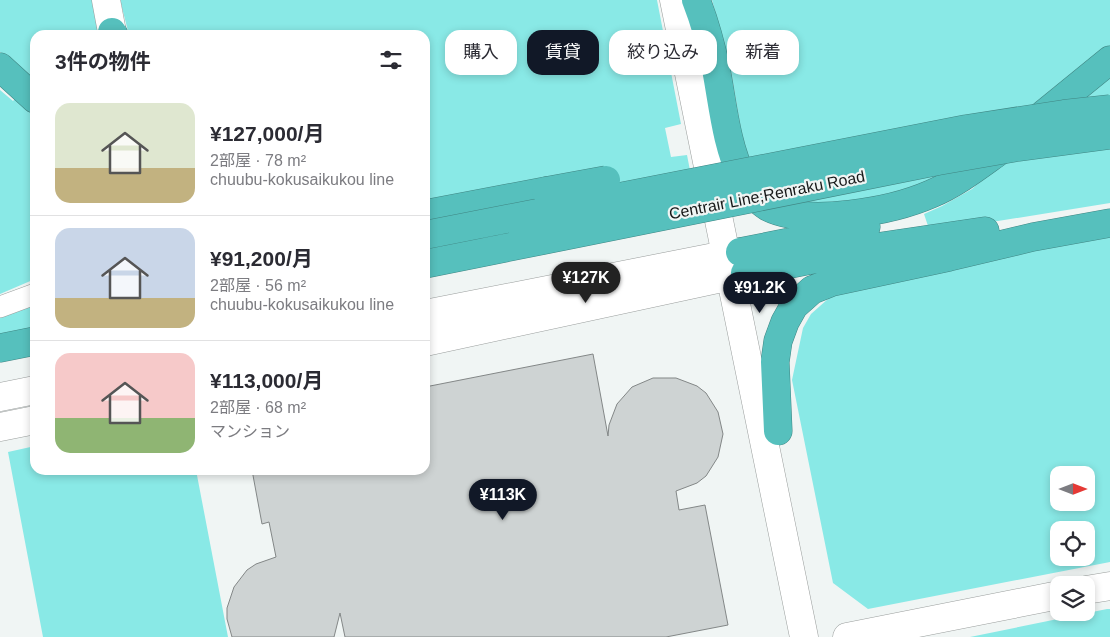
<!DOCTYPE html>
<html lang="ja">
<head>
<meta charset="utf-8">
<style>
  :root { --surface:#fff; --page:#f7f7f7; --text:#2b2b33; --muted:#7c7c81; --line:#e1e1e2; --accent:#111827 }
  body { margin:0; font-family:Helvetica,"Noto Sans JP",sans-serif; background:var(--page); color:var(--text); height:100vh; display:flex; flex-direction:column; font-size:19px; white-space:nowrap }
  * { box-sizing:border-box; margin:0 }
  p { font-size:16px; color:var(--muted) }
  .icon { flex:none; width:28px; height:28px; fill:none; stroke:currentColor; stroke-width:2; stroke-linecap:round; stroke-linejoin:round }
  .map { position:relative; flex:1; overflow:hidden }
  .side { position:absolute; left:30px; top:30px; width:400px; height:445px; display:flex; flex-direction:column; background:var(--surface); border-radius:15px; box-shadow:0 2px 8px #0003 }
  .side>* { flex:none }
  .hud { position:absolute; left:445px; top:30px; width:475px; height:45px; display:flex; gap:10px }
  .needle { width:32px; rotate:90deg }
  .buttons { position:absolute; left:1050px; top:466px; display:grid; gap:10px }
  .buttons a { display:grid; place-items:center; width:45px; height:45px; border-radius:10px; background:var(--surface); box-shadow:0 2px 8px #0003; font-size:25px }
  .price { position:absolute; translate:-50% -42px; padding:0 11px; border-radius:18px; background:var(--accent); color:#fff; font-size:16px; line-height:32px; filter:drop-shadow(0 1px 2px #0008) }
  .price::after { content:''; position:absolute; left:50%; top:30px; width:15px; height:11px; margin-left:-8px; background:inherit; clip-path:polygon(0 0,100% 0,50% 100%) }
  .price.active { background:#222; color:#fff }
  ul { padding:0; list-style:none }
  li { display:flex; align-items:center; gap:15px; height:125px; padding:0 25px }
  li+li { border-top:1px solid var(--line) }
  li span { display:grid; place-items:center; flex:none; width:140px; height:100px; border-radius:15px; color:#555 }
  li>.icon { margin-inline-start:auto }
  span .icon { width:60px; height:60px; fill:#fffc; stroke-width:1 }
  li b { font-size:21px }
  h2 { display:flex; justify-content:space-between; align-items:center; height:60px; padding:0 25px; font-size:21px }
  .pill { padding:0 18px; border-radius:15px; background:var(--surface); box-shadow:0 2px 8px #0003; font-size:18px; line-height:45px }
  .pill.active { background:var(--accent); color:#fff }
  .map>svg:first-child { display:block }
  .green { fill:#89e9e6; fill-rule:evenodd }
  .building { fill:#ced3d3; stroke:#838787 }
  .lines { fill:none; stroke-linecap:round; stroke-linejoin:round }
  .street-casing { stroke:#9a9e9d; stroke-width:22 }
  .secondary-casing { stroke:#9a9e9d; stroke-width:29 }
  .highway-casing { stroke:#408684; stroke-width:29 }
  .street { stroke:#fff; stroke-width:21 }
  .secondary { stroke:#fff; stroke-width:28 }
  .highway { stroke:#56c0bd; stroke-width:28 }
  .highway-bridge-casing { stroke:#408684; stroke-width:29; stroke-linecap:butt }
  .highway-bridge { stroke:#56c0bd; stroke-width:28 }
  .labels { text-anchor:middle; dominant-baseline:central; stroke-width:4.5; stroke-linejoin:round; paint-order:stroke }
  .street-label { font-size:16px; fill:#171919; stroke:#f0f5f4 }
</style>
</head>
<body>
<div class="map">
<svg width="1110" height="637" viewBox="0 0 1110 637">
  <rect width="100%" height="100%" fill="#f0f5f4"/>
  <path class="green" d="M0 0H96L103 35H35V279L0 294V90L13 101 33 80 0 52Z
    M120 0H657L681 124 665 128 671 157 687 155 696 201 425 253V35H129Z
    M712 0H1110V203L930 232 924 214 942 206 972 189 1068 102 1054 87 1043 100 989 148 894 200 811 207 747 166 731 71Z
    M1110 232V562L868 609 833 583 792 380 803 328 811 314 829 298 846 290ZM1059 475H1086V502H1059ZM1059 530H1086V558H1059Z
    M35 302V331L0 338V317Z
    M35 446V470H196L228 637H43L8 452Z
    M1107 609H1110V637H970Z"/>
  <path class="building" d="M593 354 608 436 609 425 617 404 632 387 653 378H676L697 386 706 393 718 412 723 434 718 457 706 476 697 483 676 491 679 510 705 505 728 625 666 637H345L340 613 334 637H232L227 619V608L234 587 247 570 256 564 276 557 269 522 262 524 252 470H425V387Z"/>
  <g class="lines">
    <defs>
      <path id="street" d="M0 307 35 294"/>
      <path id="secondary" d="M106 0 112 32
        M674 0 804 637
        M425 314 740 252
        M425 342 745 273
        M0 397 35 390
        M0 427 35 420
        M1086 590 1110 586
        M847 637 1059 595"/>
      <path id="highway" d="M696 0C705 23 711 45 716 69 723 106 726 145 743 179 748 189 758 201 768 207 808 227 892 211 931 194 955 184 977 167 998 152
        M112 32 114 35
        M0 67 35 99
        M1029 126 1110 60
        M425 214 546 191
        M740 252 866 227
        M745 273 870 248 985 231
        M0 348 35 341
        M778 431 775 362 778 341 785 322 794 306 812 290 832 282 949 257 1033 237 1110 223"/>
    </defs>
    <use href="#street" class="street-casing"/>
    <use href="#secondary" class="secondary-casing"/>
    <use href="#highway" class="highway-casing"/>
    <use href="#street" class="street"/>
    <use href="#secondary" class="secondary"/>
    <use href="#highway" class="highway"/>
    <defs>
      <path id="highway-bridge" d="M546 191 606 180
        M425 235 966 129 1064 114 1110 109
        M425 264 938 161 1018 147 1110 135"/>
    </defs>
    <use href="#highway-bridge" class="highway-bridge-casing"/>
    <use href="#highway-bridge" class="highway-bridge"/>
  </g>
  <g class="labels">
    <g class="street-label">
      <text transform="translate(767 195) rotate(-11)">Centrair Line;Renraku Road</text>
    </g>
  </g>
</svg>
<div class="buttons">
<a><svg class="needle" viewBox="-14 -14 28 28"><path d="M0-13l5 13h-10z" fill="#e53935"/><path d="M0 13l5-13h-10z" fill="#7c7c81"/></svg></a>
<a><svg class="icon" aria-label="locate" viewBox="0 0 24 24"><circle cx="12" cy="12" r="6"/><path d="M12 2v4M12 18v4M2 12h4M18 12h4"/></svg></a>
<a><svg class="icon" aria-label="layers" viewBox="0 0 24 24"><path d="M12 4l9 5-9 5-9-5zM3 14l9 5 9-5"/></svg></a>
</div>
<b class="price active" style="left:586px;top:304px">¥127K</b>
<b class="price" style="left:760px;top:314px">¥91.2K</b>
<b class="price" style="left:503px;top:521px">¥113K</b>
<div class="hud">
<a class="pill">購入</a>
<a class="pill active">賃貸</a>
<a class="pill">絞り込み</a>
<a class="pill">新着</a>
</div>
<section class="side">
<h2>3件の物件<svg class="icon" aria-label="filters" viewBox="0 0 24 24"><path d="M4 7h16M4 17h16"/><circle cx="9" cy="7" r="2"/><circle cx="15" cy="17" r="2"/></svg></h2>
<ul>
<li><span style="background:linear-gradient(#dfe7d0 65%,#c2b280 0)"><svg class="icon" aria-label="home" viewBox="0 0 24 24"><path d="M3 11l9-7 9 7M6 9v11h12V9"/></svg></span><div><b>¥127,000/月</b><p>2部屋 · 78 m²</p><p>chuubu-kokusaikukou line</p></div></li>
<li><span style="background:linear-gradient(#c9d6e8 70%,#c2b280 0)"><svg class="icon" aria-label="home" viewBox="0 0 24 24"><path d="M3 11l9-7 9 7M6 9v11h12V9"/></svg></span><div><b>¥91,200/月</b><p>2部屋 · 56 m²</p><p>chuubu-kokusaikukou line</p></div></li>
<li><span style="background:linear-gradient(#f6c9c9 65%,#8fb573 0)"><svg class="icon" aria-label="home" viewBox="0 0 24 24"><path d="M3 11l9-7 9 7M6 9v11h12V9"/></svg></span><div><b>¥113,000/月</b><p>2部屋 · 68 m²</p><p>マンション</p></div></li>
</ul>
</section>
</div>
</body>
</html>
